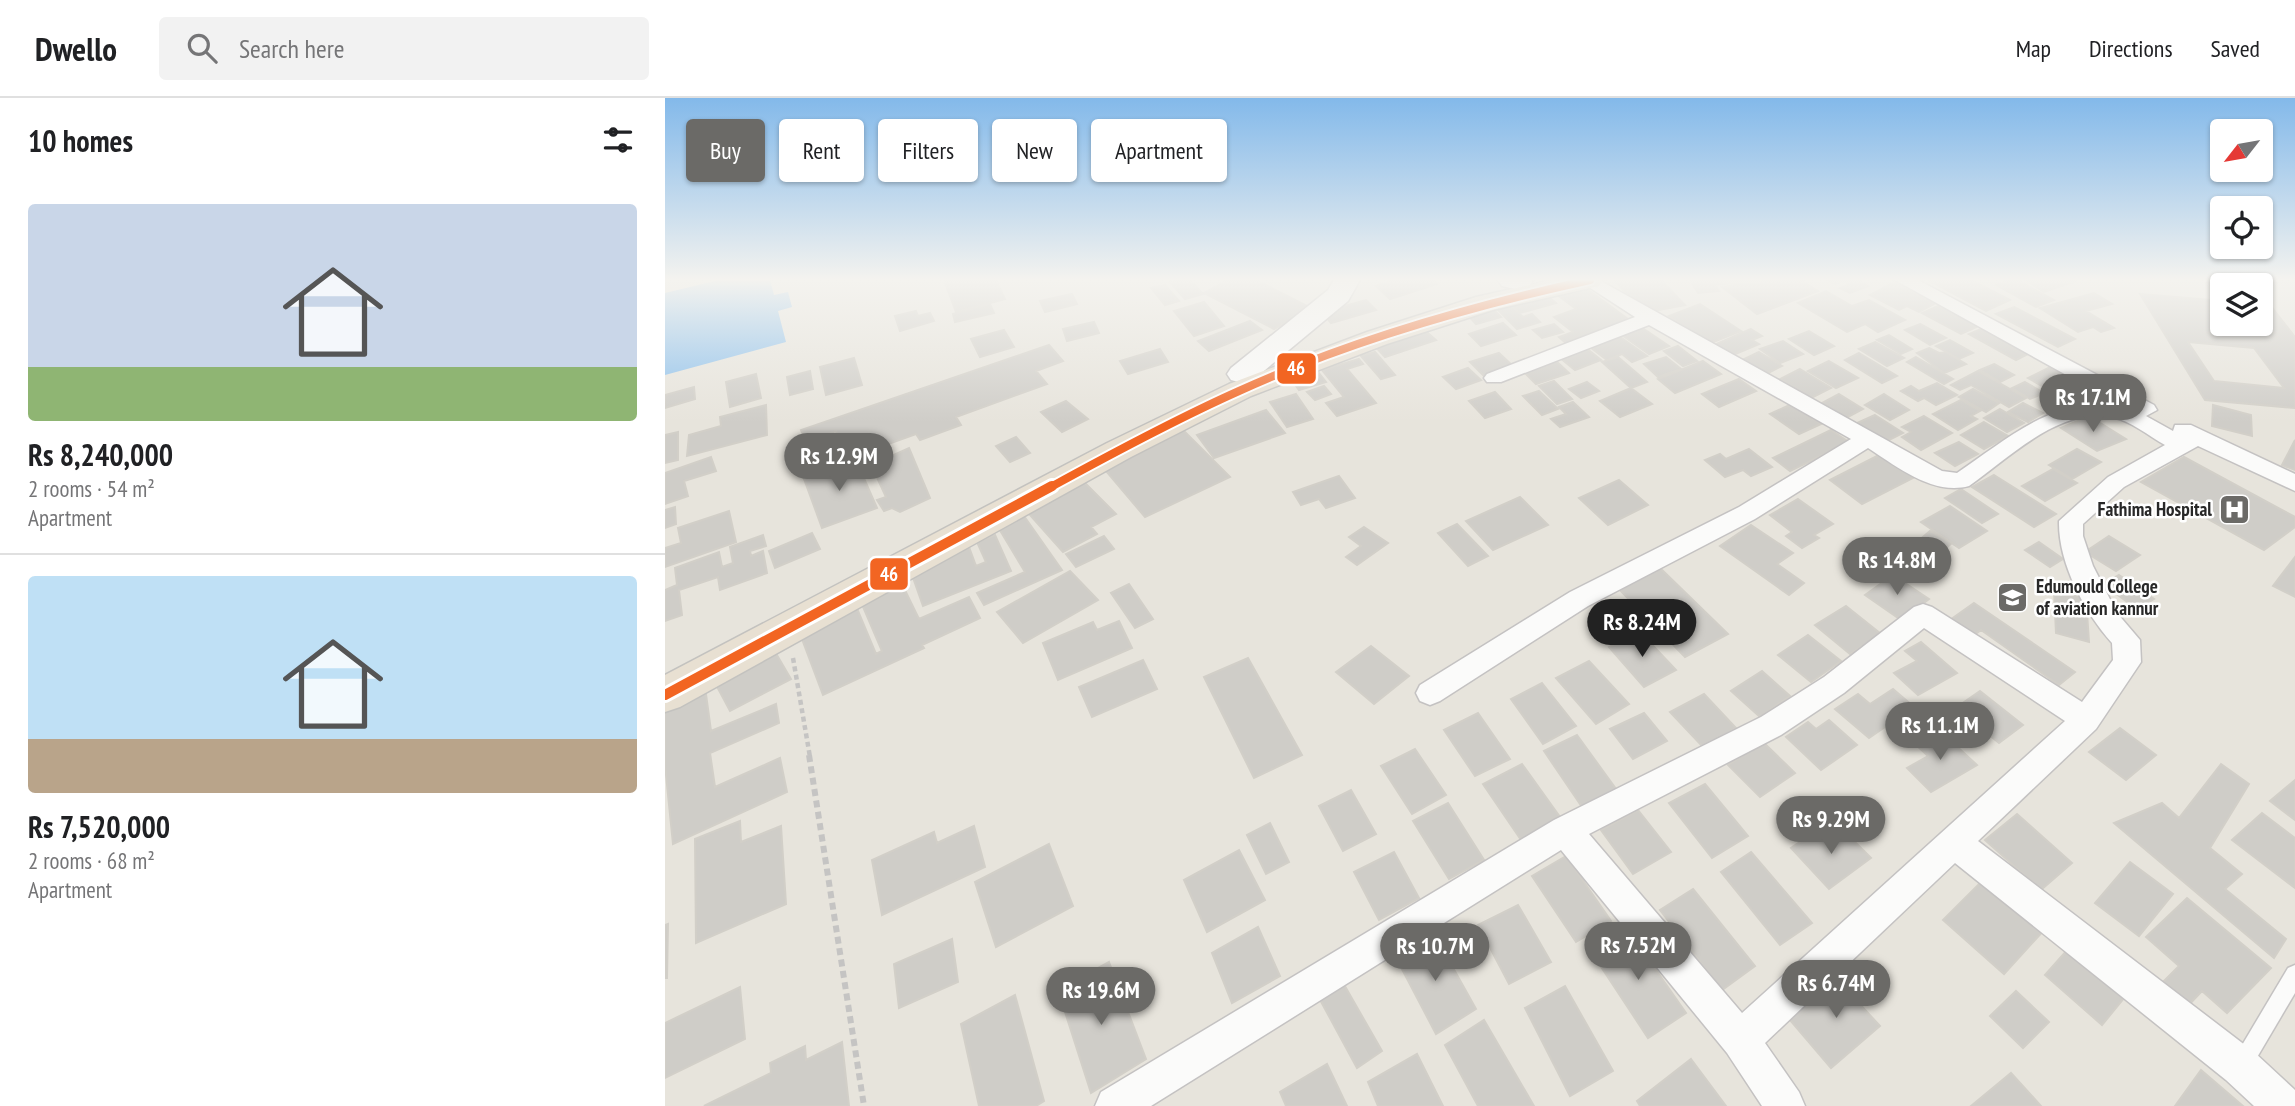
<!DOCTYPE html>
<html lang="en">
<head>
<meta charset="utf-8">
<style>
  :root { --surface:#fff; --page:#f2f2f2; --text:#202124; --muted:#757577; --line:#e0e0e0; --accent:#6b6a67 }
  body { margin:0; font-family:"PT Sans Narrow",sans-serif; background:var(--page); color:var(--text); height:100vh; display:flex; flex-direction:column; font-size:26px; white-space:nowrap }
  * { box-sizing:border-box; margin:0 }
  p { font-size:23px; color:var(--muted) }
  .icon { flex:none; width:38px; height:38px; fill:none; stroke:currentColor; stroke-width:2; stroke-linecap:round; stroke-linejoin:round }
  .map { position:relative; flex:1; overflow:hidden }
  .drawer { display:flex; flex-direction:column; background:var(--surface); width:665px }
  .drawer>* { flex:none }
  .top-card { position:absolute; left:21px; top:21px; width:665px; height:63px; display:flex; gap:14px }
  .needle { width:46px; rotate:239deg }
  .fabs { position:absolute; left:1545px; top:21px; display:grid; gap:14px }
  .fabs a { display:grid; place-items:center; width:63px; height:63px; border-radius:7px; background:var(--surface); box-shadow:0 2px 5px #0004; font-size:35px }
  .price { position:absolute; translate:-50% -60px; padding:0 16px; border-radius:24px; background:var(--accent); color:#fff; font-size:23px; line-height:46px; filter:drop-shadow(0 2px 4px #0008) }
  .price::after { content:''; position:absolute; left:50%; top:42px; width:21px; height:16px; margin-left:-10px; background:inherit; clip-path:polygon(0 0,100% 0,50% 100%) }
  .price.current { background:#222; color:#fff }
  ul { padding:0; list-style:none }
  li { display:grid; align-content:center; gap:14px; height:371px; padding:0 28px }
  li+li { border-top:2px solid var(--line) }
  li span { display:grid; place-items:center; height:217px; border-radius:7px; color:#555 }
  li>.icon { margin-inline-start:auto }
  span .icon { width:126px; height:126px; fill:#fffc; stroke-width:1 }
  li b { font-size:30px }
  h2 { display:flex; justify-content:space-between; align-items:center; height:84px; padding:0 28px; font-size:30px }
  .tag { padding:0 24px; border-radius:7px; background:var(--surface); box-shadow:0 2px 5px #0004; font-size:24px; line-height:63px }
  .tag.current { background:var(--accent); color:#fff }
  header { display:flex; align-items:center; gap:42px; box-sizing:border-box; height:98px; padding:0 35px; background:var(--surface); border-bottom:2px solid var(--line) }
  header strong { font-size:33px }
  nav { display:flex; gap:38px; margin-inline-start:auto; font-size:24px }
  .search { width:490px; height:63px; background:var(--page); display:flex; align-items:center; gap:18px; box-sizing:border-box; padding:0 24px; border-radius:7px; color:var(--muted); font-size:26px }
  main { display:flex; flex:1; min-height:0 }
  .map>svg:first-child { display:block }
  .water { fill:#8cc0ec }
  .building { fill:#cfcdc8; stroke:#d2cfc8; stroke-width:2; fill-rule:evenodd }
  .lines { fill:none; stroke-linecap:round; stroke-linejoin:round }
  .lane-casing { stroke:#c4c2c2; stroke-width:3 }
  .street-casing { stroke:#c4c2c2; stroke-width:3 }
  .secondary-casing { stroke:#c4c2c2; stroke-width:3 }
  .highway-casing { stroke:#c3c2bf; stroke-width:3 }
  .path-far1 { stroke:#c5c4c3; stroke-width:4.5; stroke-dasharray:5 3.5; stroke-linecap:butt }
  .path { stroke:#c5c4c3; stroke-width:6; stroke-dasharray:7 4.5; stroke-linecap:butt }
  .lane { fill:#fbfbfa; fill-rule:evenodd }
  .street { fill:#fbfbfa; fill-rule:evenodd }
  .secondary { fill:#fbfbfa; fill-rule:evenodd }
  .highway { fill:#e8e0d2; fill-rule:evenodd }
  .bus-1-far1-casing { stroke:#fff; stroke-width:12 }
  .bus-1-casing { stroke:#fff; stroke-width:16 }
  .bus-1-far1 { stroke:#f26522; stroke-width:8 }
  .bus-1 { stroke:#f26522; stroke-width:10 }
  .labels { text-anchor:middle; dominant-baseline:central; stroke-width:5; stroke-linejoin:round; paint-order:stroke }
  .poi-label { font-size:19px; font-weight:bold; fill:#282828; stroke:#fff; text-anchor:end }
  .line-badge { stroke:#fff; stroke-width:2.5 }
  .badge-label { font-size:19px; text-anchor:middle; font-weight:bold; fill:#fff }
</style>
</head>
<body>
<header>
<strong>Dwello</strong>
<div class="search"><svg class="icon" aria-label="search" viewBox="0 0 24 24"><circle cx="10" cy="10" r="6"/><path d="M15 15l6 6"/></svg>Search here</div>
<nav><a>Map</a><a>Directions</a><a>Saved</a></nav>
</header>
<main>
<section class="drawer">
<h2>10 homes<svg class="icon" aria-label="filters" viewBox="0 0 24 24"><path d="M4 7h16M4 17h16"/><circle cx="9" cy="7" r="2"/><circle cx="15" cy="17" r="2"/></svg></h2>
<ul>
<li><span style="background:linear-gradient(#c9d6e8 75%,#8fb573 0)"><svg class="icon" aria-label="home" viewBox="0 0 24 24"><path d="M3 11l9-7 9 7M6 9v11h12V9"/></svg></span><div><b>Rs 8,240,000</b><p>2 rooms · 54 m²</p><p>Apartment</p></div></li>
<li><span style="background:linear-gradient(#bfe0f5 75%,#b9a48a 0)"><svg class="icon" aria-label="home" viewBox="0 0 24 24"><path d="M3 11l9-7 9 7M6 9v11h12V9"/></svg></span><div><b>Rs 7,520,000</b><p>2 rooms · 68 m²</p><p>Apartment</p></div></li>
</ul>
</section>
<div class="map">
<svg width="1630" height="1008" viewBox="0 0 1630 1008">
  <rect width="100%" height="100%" fill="#e7e4dc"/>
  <path class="water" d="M54 182H105L109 197 123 194 127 209 113 213 121 244 0 277V195Z"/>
  <path class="building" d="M279 182H331L340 201 291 214Z
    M525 182 538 196 520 201 505 184Z
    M563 182H591L646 210 609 231 539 195Z
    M730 182H768L772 186 725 201 711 188Z
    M996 182 1020 207 978 215 950 183Z
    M1025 182H1093L1050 187 1054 193 1033 195Z
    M1107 182H1135L1153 193 1092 216 1057 189Z
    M1163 182H1192L1203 188 1185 195 1175 190 1185 186 1179 183 1170 186Z
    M1263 182H1306L1345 202 1321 213Z
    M1344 182H1352L1389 202 1371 209 1331 187Z
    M1360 182H1410L1411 183 1379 194Z
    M1230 184 1271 205 1254 214 1242 208 1234 212 1205 197Z
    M500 187 514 203 500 207 486 190Z
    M922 191 967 224 902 246 894 239 908 234 889 219 911 211 895 199Z
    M1161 193 1187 208 1204 202 1240 222 1213 234 1200 226 1182 234 1133 205Z
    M878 194 891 205 855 215 843 204Z
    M1429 195 1447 206 1421 213 1449 230 1436 234 1428 229 1413 234 1375 210Z
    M407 196 412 206 380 214 375 203Z
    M1475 196 1558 203V226H1596V206L1605 207 1630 239V310L1540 302ZM1523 244 1589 250 1619 290 1549 283Z
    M701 202 711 212 666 225 657 214Z
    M539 204 559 228 529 238 509 213Z
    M843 205 858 219 867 216 875 224 852 231 830 209Z
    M325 206 329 215 290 224 288 216Z
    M1035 206 1076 233 1043 246 1004 218Z
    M824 207 836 219 811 226 800 214Z
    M1275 207 1314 228 1296 236 1257 215Z
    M1349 209 1410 241 1393 249 1331 216Z
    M251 213 253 218 265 215 269 223 235 233 230 218Z
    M585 223 597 232 544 253 533 243Z
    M429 224 434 235 402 243 398 231Z
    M838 225 851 237 816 248 804 236Z
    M889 226 898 234 877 240 868 232Z
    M1255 226 1281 240 1265 247 1240 232Z
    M973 227 1004 248 984 256 954 235Z
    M756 229 771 242 720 259 707 245Z
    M1318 230 1365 255 1351 262 1304 236Z
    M1086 231 1097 238 1087 242 1094 246 1063 259 1047 248Z
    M339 232 349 249 315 259 306 241Z
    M1144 233 1169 248 1149 257 1124 241Z
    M1224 237 1247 251 1236 256 1212 242Z
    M954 238 982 258 967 264 957 256 942 262 925 249Z
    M1285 242 1308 255 1294 261 1271 248Z
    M1118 243 1138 256 1115 265 1095 251Z
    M1210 244 1239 260 1222 268 1194 251Z
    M384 247 398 263 371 273 382 286 291 319 296 327 255 342 251 336 184 360 171 333 141 344 136 332Z
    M1013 248 1032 263 1018 268 999 253Z
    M920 249 936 262 910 272 894 259Z
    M1264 250 1274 255 1281 254 1301 266 1279 275 1252 255Z
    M495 251 503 264 463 276 455 263Z
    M710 254 730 277 716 281 696 258Z
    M1094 254 1117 268 1101 276 1077 262Z
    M834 255 848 268 819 278 805 264Z
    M1194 255 1232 278 1217 285 1180 262Z
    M953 259 982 284 966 290 937 264Z
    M1001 259 1016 271 993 279 979 266Z
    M1251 259 1288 281 1279 286 1242 264Z
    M189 260 197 287 161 297 155 269Z
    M694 261 698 266 682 271 711 305 672 318 661 305 679 299 657 272Z
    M890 262 904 275 871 286 857 272Z
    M1038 263 1056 276 1010 295 993 281Z
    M1164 263 1193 280 1171 290 1143 273Z
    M1329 266 1349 277 1335 284 1315 272Z
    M1385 269 1415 284 1389 295 1363 280Z
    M650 270 661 284 634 292 624 278Z
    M803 270 816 282 791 291 778 279Z
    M1135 271 1166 290 1146 300 1115 281Z
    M145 273 148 291 125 297 122 279Z
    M1313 273 1361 300 1344 309 1306 287 1295 292 1286 287Z
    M91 276 96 300 65 309 61 284Z
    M1074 281 1091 293 1054 309 1037 296Z
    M889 283 907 301 892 306 874 288Z
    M922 284 934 293 916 300 904 291Z
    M1360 284 1379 295 1365 301 1347 290Z
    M1272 285 1292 297 1271 307 1259 300 1253 303 1236 293 1246 288 1254 293Z
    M659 288 666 296 650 302 642 294Z
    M29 289 30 301 0 310V297Z
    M966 290 987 306 955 319 935 303Z
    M1308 291 1334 305 1321 314 1294 299Z
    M874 293 893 311 877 317 858 298Z
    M830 294 846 311 820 320 804 303Z
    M631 296 648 321 622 329 605 304Z
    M1174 296 1198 311 1179 321 1155 306Z
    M1219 296 1244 312 1225 322 1200 307Z
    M1296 302 1315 313 1306 318 1312 321 1293 332 1268 316Z
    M401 303 423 321 397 334 376 314Z
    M908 304 924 319 895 329 886 321 901 316 894 309Z
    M1358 305 1378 315 1363 324 1343 314Z
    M1127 306 1156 326 1134 336 1105 316Z
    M101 307 102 337 22 358 24 337 56 328 55 319Z
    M1548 307 1586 317 1587 338 1547 328Z
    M1335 311 1359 325 1342 334 1319 320Z
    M601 312 620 335 549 360 532 337Z
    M1210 317 1238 335 1218 345 1190 326Z
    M1259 318 1287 335 1256 352 1237 339 1246 334 1237 329Z
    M1424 318 1461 341 1432 353 1396 330Z
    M1319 324 1343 338 1319 351 1296 337Z
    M517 331 565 379 480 419 435 366Z
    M1166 332 1184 344 1125 373 1108 360Z
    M13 334V362L0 365V337Z
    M351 339 365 355 345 364 331 348Z
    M1630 342V372L1617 367Z
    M1294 344 1313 356 1290 368 1270 355Z
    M244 350 265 400 235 414 227 410 219 413 212 402 221 399 209 373 226 365 224 359Z
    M1084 351 1107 369 1086 378 1078 372 1060 379 1040 362 1055 356 1061 361Z
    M1412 351 1436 364 1407 381 1384 367Z
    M1218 355 1252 378 1197 406 1165 382Z
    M46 359 51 373 19 383 23 398 0 406V375Z
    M1519 359 1630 419V429L1599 452 1476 384Z
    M190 360 212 410 157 430 138 378Z
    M1388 371 1412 385 1380 403 1357 388Z
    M1329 377 1391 416 1369 429 1307 389Z
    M674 378 690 400 661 410 654 401 636 407 628 394Z
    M415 380 451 416 426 429 432 436 398 454 357 408Z
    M954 382 983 407 943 427 914 400Z
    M1296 391 1333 416 1317 425 1280 400Z
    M855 399 883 427 828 452 801 423Z
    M1133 401 1168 426 1149 437 1154 440 1137 450 1121 438 1127 434 1105 417Z
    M1285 408 1322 433 1294 450 1256 424Z
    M10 409 11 426 0 430V412Z
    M64 413 71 444 0 469V450L16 445 13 430Z
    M359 418 397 472 319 507 312 495 360 474 333 429Z
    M792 426 823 458 803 468 773 435Z
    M1086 427 1128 455 1112 466 1139 485 1124 497 1055 448Z
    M699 429 723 445 692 467 681 459 696 448 684 439Z
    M1265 433 1287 445 1274 456 1252 444Z
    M147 435 155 451 110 470 104 453Z
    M98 437 101 448 85 453 86 458 98 453 102 475 55 492 53 479 14 492 17 517 0 523V492L12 487 10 470 54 454 57 469 68 465 65 449Z
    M330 437 346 473 258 508 245 471 304 449 311 468 321 464 312 444Z
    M439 438 449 451 411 469 401 456Z
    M1444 438 1475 457 1451 473 1420 454Z
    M1374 444 1398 461 1385 469 1360 452Z
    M1630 459V499L1608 488Z
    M993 468 1063 536 1020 559 951 488Z
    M405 473 433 502 358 545 332 514Z
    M1228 477 1264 501 1236 522 1200 497Z
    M1454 477 1489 501 1472 511 1438 486Z
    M225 484 229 492 238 488 254 521 304 499 315 520 257 547 259 550 158 597 134 533 191 508 211 556 217 553 193 497Z
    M464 486 488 521 470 530 446 495Z
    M1389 492 1421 500 1424 544 1391 535Z
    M1309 505 1410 574 1394 587 1316 532 1308 538 1285 522Z
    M1181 508 1216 536 1185 556 1150 527Z
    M454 523 467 550 393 582 378 545 428 524 432 532Z
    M975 534 1011 572 979 589 944 549Z
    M1143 537 1176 563 1146 584 1113 557Z
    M1256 544 1292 575 1253 597 1229 575 1252 563 1240 553Z
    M706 548 744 578 709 606 671 574Z
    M109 552 126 581 65 613 49 583Z
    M583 560 637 657 589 680 539 579Z
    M478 562 492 591 427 619 414 589Z
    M924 563 964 606 931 626 891 580Z
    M1097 573 1125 598 1095 619 1066 593Z
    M877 585 911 628 878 646 846 601Z
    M40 589 46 633 111 606 114 625 45 655 50 689 115 660 122 694 8 746 0 667V605Z
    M1228 591 1249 609 1204 640 1170 611 1193 596 1205 606Z
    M1315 593 1358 627 1334 645 1312 627 1300 635 1279 618Z
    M1039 596 1071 630 1038 649 1005 614Z
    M813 615 845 661 810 678 779 632Z
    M979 615 1002 643 968 661 945 631Z
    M1164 622 1192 647 1156 672 1121 639 1143 624 1151 631Z
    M1455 630 1491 657 1461 682 1424 654Z
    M1275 633 1312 667 1266 694 1242 670 1263 658 1250 646Z
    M912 637 951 691 917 709 879 653Z
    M1098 644 1130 675 1095 699 1063 667Z
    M750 651 781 697 747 716 716 668Z
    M857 666 895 719 856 742 818 686Z
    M1556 666 1584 686 1545 750 1577 776 1560 791 1621 841 1609 860 1449 725 1497 705 1514 720Z
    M1630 682V722L1605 703Z
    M1040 686 1083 738 1047 760 1004 705Z
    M686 692 711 736 678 753 654 708Z
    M783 705 819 762 784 781 748 723Z
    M973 712 1006 754 968 776 936 732Z
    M1597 715 1630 740V790L1567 742Z
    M1352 716 1407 765 1376 792 1320 742Z
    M75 723 76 744 116 728 121 806 31 845 30 741Z
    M605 725 624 764 601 776 582 737Z
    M309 728 320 769 217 817 207 762 269 734 272 745Z
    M1157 729 1167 739 1177 731 1206 760 1164 791 1126 750Z
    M384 746 408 808 331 849 310 784Z
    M574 752 600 802 542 834 519 782Z
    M729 754 754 800 714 822 689 774Z
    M1086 754 1147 825 1115 847 1056 774Z
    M901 758 946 823 911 844 867 778Z
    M1465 764 1508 796 1474 838 1430 805Z
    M1320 780 1380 831 1339 876 1278 822Z
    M1028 791 1090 868 1057 892 995 812Z
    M1522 800 1606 870 1562 915 1537 893 1518 913 1492 890 1514 868 1481 839Z
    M853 807 886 864 844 886 813 827Z
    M3 826 2 880H0V827Z
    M593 829 615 878 567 905 547 855Z
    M961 829 1021 915 983 940 925 852Z
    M768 834 811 911 771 936 729 856Z
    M287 841 293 884 234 910 229 866Z
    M1412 841 1469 888 1437 927 1380 877Z
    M444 864 481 961 426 995 393 892Z
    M1186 871 1203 890 1190 901 1215 928 1166 970 1124 921Z
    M677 883 717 953 692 970 653 898Z
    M900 888 948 973 905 998 860 910Z
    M75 889 80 941 0 980V925Z
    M1351 893 1384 924 1358 950 1325 918Z
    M350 897 379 1003 371 1008H314L296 926Z
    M819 922 869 1008H813L780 947Z
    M177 944 184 1008H39L106 975 105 965 140 948 141 962Z
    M752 956 778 1008H713L703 984Z
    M1026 961 1061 1008H975L972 1003Z
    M662 966 682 1008H621L615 994Z
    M1536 972 1578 1008H1510Z
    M1346 975 1376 1008H1306Z"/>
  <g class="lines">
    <defs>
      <path id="lane" d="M1630 867V895L1584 973 1577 976 1570 973 1567 966 1570 959 1623 870Z"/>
      <path id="street" d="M913 182H934L1277 373 1292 375C1341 342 1397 291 1461 310L1230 182H1253L1489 307 1492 312 1481 318 1508 333 1510 327H1526L1630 376V393L1533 348 1459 389 1418 426V438L1428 468 1452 515 1475 542 1476 564 1431 631 1313 743 1589 954 1630 992V1008H1589L1561 982 1290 765 1100 945 1134 994 1140 1008H1097L1062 955 896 752 486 1008H430L436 994 889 722 1096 619 1159 579 1249 509 1258 506 1267 509 1417 604 1448 562 1447 545C1420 515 1393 465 1394 423L1443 379 1500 347C1484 338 1466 323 1447 319 1395 308 1343 361 1304 388 1268 398 1231 368 1203 350L1090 421 923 508 775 603 765 607 755 603 751 595 755 587 905 494 1074 409 1186 341 984 227 836 284H822L819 280 822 276 970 219ZM1259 530 1400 623 1077 915 924 736 1116 637 1179 595Z"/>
      <path id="secondary" d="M669 182H695L683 203 588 282 577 285 566 282 562 276 566 270 663 192Z
        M833 182H866L867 184 863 190 854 192 837 188Z"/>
      <path id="highway" d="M887 182H938L934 188 828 212 722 246 586 298 466 359 15 609 0 614V577L442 345 564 286 702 234 811 199Z"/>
    </defs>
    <use href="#lane" class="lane-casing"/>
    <use href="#street" class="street-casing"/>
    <use href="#secondary" class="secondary-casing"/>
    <use href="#highway" class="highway-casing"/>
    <path class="path-far1" d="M128 560 145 659"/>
    <path class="path" d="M144 657 199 1008"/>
    <use href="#lane" class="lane"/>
    <use href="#street" class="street"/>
    <use href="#secondary" class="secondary"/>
    <use href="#highway" class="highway"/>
    <defs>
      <path id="bus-1-far1" d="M384 390C446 356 509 322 574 293 686 242 806 208 925 182"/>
      <path id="bus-1" d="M0 597 387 388"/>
    </defs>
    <use href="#bus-1-far1" class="bus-1-far1-casing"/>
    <use href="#bus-1" class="bus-1-casing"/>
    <use href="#bus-1-far1" class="bus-1-far1"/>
    <use href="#bus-1" class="bus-1"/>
  </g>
  <linearGradient id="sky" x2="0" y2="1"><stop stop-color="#83b9ea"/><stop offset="0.56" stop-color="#f4f3ef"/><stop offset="1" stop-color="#f4f3ef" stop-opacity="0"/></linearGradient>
  <rect width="1630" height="324" fill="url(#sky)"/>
  <defs>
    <symbol id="hospital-square" viewBox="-11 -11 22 22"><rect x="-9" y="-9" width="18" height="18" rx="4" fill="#6b6a67" stroke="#fff"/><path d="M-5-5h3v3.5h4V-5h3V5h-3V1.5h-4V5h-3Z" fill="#fff"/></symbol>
    <symbol id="university-square" viewBox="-11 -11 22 22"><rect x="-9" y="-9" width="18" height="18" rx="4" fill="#6b6a67" stroke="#fff"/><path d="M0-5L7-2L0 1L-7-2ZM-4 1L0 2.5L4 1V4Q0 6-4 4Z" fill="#fff"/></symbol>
  </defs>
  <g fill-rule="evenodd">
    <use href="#hospital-square" x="1552" y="394" width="35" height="35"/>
    <use href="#university-square" x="1330" y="482" width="35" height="35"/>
  </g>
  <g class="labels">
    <g class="poi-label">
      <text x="1547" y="411">Fathima Hospital</text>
      <text x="1371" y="488" text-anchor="start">Edumould College<tspan x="1371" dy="22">of aviation kannur</tspan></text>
    </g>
  </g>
  <g class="line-badge">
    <rect x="611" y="254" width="41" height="33" rx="7" fill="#f26522"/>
    <rect x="204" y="459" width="40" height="34" rx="7" fill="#f26522"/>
  </g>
  <g class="badge-label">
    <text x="631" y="277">46</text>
    <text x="224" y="483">46</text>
  </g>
</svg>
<div class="fabs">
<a><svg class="needle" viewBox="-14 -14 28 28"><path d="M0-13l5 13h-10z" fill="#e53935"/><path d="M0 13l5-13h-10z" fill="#757577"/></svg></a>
<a><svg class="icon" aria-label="locate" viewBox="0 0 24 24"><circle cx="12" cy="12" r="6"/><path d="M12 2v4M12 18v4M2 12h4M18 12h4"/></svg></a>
<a><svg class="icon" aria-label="layers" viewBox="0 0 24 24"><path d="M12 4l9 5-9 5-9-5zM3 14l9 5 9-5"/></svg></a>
</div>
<b class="price" style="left:1428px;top:336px">Rs 17.1M</b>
<b class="price" style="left:174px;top:395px">Rs 12.9M</b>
<b class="price" style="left:1232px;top:499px">Rs 14.8M</b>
<b class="price current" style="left:977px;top:561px">Rs 8.24M</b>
<b class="price" style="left:1275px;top:664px">Rs 11.1M</b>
<b class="price" style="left:1166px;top:758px">Rs 9.29M</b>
<b class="price" style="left:973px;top:884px">Rs 7.52M</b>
<b class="price" style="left:770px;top:885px">Rs 10.7M</b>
<b class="price" style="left:1171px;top:922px">Rs 6.74M</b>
<b class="price" style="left:436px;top:929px">Rs 19.6M</b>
<div class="top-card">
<a class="tag current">Buy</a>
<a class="tag">Rent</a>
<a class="tag">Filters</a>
<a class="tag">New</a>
<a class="tag">Apartment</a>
</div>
</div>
</main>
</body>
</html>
